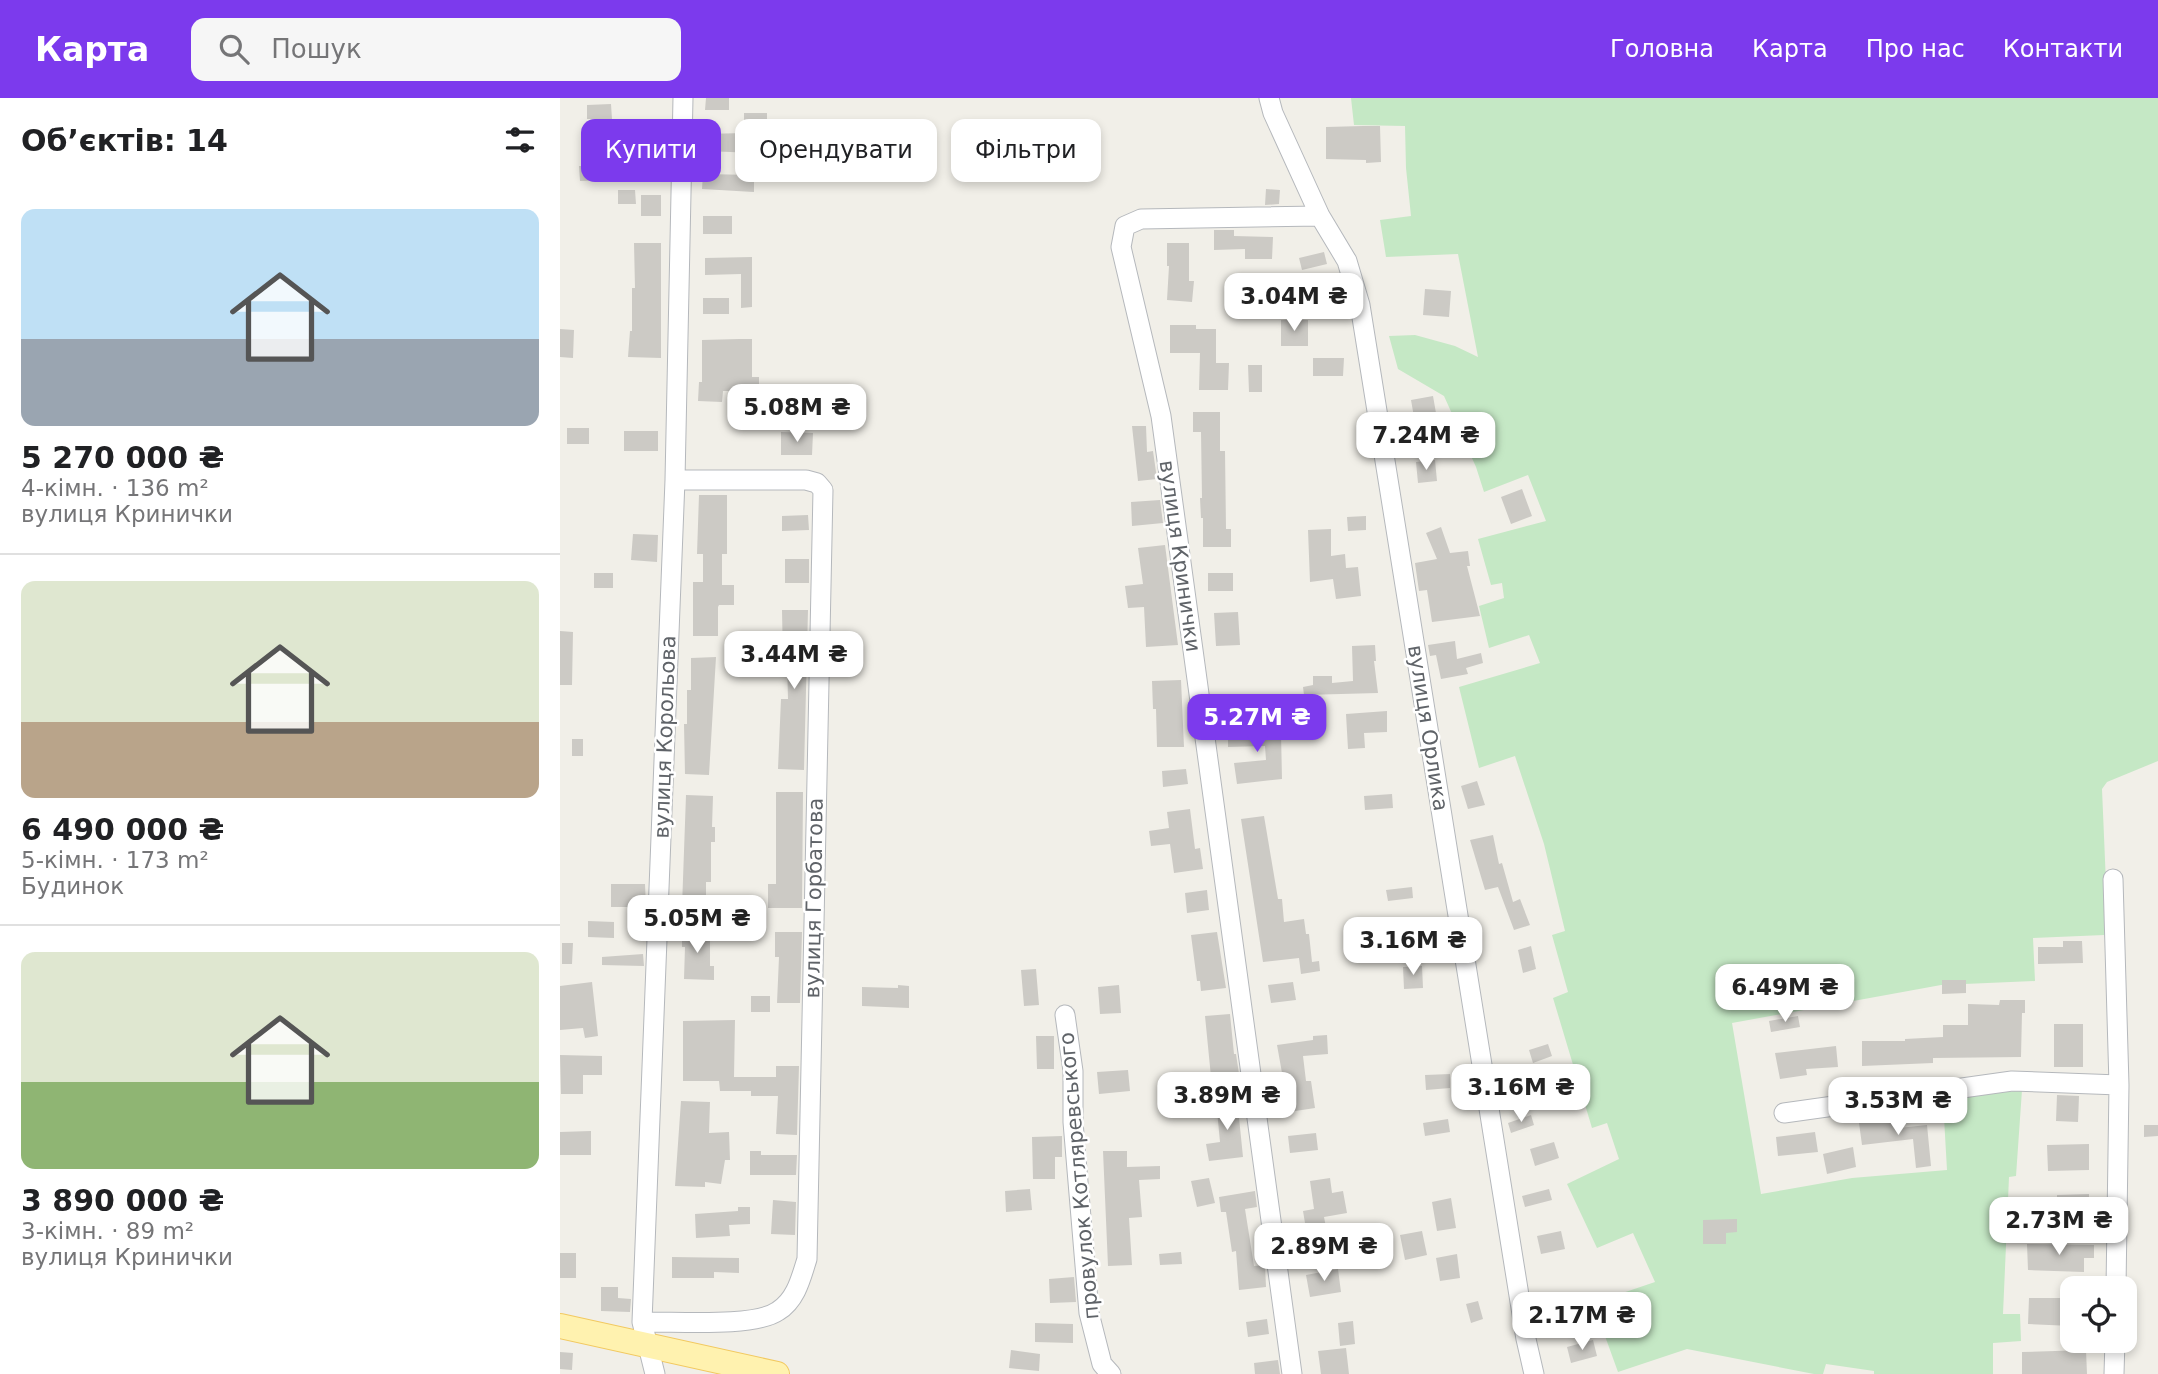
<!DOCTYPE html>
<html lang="uk">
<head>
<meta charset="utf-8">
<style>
  :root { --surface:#fff; --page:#f6f6f6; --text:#202124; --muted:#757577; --line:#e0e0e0; --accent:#7c3aed }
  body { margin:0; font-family:"DejaVu Sans",sans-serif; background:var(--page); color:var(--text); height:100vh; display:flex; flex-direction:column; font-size:26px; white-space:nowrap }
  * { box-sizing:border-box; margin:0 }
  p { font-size:23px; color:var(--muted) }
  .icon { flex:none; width:38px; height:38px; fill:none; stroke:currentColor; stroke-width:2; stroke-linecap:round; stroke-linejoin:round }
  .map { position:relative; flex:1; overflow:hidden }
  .details { display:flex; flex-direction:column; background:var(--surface); width:560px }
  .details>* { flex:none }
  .top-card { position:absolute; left:21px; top:21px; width:665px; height:63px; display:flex; gap:14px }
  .buttons { position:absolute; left:1500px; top:1178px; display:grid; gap:14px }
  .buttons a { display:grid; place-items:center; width:77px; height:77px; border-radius:14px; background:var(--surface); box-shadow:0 4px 10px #0003; font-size:35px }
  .price { position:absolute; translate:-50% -60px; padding:0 16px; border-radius:14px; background:#fff; color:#222; font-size:23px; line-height:46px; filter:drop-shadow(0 2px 4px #0008) }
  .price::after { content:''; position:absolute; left:50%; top:42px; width:21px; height:16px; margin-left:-10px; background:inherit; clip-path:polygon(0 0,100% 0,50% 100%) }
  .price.current { background:var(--accent); color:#fff }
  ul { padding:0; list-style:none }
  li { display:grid; align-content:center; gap:14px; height:371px; padding:0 21px }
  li+li { border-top:2px solid var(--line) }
  li span { display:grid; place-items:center; height:217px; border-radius:14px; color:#555 }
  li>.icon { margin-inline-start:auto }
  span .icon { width:126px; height:126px; fill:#fffc; stroke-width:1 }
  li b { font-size:30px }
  h2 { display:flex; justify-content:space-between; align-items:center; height:84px; padding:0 21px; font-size:30px }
  .tag { padding:0 24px; border-radius:14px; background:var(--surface); box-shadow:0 4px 10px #0003; font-size:24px; line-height:63px }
  .tag.current { background:var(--accent); color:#fff }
  header { display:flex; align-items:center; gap:42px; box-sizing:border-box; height:98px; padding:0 35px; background:var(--accent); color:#fff }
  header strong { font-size:33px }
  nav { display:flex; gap:38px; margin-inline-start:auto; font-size:24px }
  .search { width:490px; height:63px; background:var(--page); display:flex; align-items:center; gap:18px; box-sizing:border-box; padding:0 24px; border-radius:14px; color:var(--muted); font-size:26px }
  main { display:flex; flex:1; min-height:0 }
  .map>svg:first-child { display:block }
  .green { fill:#c5e8c5 }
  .building { fill:#cccac5 }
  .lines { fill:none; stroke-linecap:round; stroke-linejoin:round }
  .minor-casing { stroke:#b5b8bc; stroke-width:21 }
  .major-casing { stroke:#f2c960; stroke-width:26 }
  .minor { stroke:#fff; stroke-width:19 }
  .major { stroke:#fff2af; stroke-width:24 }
  .labels { text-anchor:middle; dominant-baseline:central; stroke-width:5; stroke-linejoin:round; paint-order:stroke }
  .street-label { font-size:21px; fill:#5f6368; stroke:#fff }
</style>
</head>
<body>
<header>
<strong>Карта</strong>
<div class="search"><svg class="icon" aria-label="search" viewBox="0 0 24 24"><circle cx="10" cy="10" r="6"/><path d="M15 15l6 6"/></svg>Пошук</div>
<nav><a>Головна</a><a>Карта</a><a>Про нас</a><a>Контакти</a></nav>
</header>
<main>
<section class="details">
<h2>Об’єктів: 14<svg class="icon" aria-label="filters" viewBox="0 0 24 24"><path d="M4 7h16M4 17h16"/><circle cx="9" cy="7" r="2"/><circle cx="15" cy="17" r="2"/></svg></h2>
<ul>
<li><span style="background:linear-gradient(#bfe0f5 60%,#9aa5b1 0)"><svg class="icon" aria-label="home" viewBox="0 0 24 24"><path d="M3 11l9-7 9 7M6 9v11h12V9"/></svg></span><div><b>5 270 000 ₴</b><p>4-кімн. · 136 m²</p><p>вулиця Кринички</p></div></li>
<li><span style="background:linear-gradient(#dfe7d0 65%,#b9a48a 0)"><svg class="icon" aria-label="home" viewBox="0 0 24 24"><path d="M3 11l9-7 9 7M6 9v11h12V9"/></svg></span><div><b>6 490 000 ₴</b><p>5-кімн. · 173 m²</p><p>Будинок</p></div></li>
<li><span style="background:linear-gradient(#dfe7d0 60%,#8fb573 0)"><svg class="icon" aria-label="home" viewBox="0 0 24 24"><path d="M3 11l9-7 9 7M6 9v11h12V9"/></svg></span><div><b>3 890 000 ₴</b><p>3-кімн. · 89 m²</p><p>вулиця Кринички</p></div></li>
</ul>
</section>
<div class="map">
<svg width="1598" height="1276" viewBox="0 0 1598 1276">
  <rect width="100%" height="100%" fill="#f1efe8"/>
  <path class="green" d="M791 0H1598V663L1547 684 1542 691 1548 833 1544 837 1473 840 1475 883 1381 887 1172 925 1201 1096 1292 1080 1387 1072 1383 1002 1462 992 1456 1078 1449 1079 1443 1216H1460L1461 1243 1433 1245V1276H1314V1273L1266 1266 1263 1276H1254L1127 1251 1058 1274 1033 1205 1095 1184 1073 1135 1037 1150 1007 1086 1059 1061 1047 1025 1032 1030 993 900 1008 894 992 837 1005 833 984 746 955 658 919 670 899 589 980 565 969 537 929 550 919 508 944 500 942 485 931 487 918 441 986 423 968 377 924 394 916 369 884 298 838 271 829 238 855 237 895 248 918 259 898 156 826 159 820 122 851 118 846 70 845 28 794 27Z"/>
  <path class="building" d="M146 0H169V12H145Z
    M51 6 52 21H27V7Z
    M184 15H207V28H195L196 55 145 53V36L184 35Z
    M803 28H820L821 64 806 65V62L766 61V29Z
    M32 50H52V64H46V82L20 83 19 68H32Z
    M143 76 194 77V94L142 91Z
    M706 91 720 92 719 106 705 107Z
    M58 92H75L76 106H58Z
    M81 97H101V118H81Z
    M143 118H172V136H143Z
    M654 132H674V138L713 139 712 161H685V151L654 152Z
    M74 145H101V260L68 259 70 233H72V190H75Z
    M607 145H629V183H634L632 204 607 202 609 168H607Z
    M764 154 767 166 742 172 739 160Z
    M192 159V209L181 210V176L145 177V160Z
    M865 191 891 193 889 219 863 217Z
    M783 194 787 206 761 207 760 195Z
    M143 200H169V216H143Z
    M721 222H748V248H721Z
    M610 227H636V231H656V265H669L668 292H639L640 255H610Z
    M0 231 14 232 13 260 0 259Z
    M179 241H192V279H199V293H163L162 304 138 303 139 284H142V242Z
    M753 260H784L783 278H753Z
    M688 267H702V294H689Z
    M873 298 876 315 854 319 851 302Z
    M633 314H660V353H665L666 431H671V449H643V420H641L640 400H642L641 334H633Z
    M572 328H586L587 354 593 353 597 381 578 383Z
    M7 330H29V346H7Z
    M64 333H98V353H64Z
    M221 334 253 335 252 357H221Z
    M875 362 877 383 858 385 856 364Z
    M962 391 972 418 951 426 941 399Z
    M139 397H167V456H162V487H174V507H159L158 509V538H133V484H143V456H137Z
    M600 402 603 425 572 428 571 404Z
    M248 417 249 432 222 433V418Z
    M806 418V432L788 433 787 419Z
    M881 429 890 455 908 453 910 468H907L920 518 872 524 867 492 859 493 855 465 877 461 866 435Z
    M771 431V458L785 456 786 470 798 469 801 498 776 501 773 481 750 484 748 432Z
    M73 436 98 437 97 464 71 462Z
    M605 447 618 547 586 549 584 509 568 510 565 488 583 486 578 450Z
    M225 461H249V485H225Z
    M34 475H53V490H34Z
    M648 475H673V493H648Z
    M222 512H248L244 672 218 671 221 601H228L227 563H223Z
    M678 514 680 547 656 548 654 515Z
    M0 533 13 534 12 587H0Z
    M895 543 897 561 921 555 923 565 906 570 908 576 881 581 876 557 870 558 868 547Z
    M815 547 816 563H814L818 595 744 597 743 589 753 587V578H772V585L793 583 792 548Z
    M156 559 149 677 125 676 124 626H127V592H131V560Z
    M621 582 624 649H597L596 611H593L592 583Z
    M827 613V634L804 635 805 650 788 651 786 616Z
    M697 624 698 638 721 635 722 681 677 686 674 665 706 662 705 648 668 649V641L671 640 669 627Z
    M12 641H23V658H12Z
    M626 671 628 686 603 689 602 673Z
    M917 683 925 707 908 711 901 688Z
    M216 694H243L242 810H208V786H216Z
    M832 696 833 710 805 712 804 698Z
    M126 697 153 698 152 729H155V744H151V784H146V809H122Z
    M630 711 635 751 640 750 643 771 614 775 610 746 591 748 589 733 609 730 607 714Z
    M704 718 718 801H722L724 824 744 821 746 836H749L752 864 759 863 760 873 741 876 739 860 703 864 681 721Z
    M933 737 939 766 942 765 953 804 960 801 970 827 954 832 938 789 925 792 910 742Z
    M51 786H85L86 809H51Z
    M852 789 853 800 828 803 826 792Z
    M647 792 649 812 627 815 625 795Z
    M28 823 54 824V840L28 839Z
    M856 825 859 845 839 848 837 827Z
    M122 831H150V868H154V882L124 881 125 849H122Z
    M215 834H242L240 905H217L219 859H215Z
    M657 834 666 890 641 893 640 883H637L631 837Z
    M1503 843H1522L1523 865 1478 866V849H1503Z
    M2 845H13L12 866H2Z
    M971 848 976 871 963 875 958 852Z
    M83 856 84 868 42 867V859Z
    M862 868 863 890 844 891 843 869Z
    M476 871 479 907 464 908 461 872Z
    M1382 882H1406V895L1382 896Z
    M32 884 38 938 25 940 23 930 0 932V888Z
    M733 884 736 902 711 905 708 887Z
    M338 887 349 888V910L302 908V889L338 890Z
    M559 887 561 915 540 916 538 889Z
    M191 898H210V914H191Z
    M1440 902H1465V915H1462L1461 959 1373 960V965L1302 968V943H1345V941L1383 939V927H1408V906L1439 907Z
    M670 916 674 956H676L679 976 651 979 645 918Z
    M1238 918 1240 929 1211 934 1209 923Z
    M175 922 174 979H216V968H239L237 1037 216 1036 218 998H191V993H160L159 983H123V923Z
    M1494 926H1523V969H1494Z
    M767 937 768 956 743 958 746 983H751L755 1010 729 1014 717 947 753 942V938Z
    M476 938H494V971H477Z
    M988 946 992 958 973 965 969 952Z
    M1276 948 1278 969 1246 971 1247 977 1220 981 1215 955Z
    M0 957 42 958V977H23V996H1Z
    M568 972 570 993 539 996 537 974Z
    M890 976V990L866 992 865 977Z
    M1497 997 1519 998 1518 1024 1496 1023Z
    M642 999 643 1013 622 1016 620 1002Z
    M677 1000 683 1059 649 1063 646 1046 660 1044 656 1002Z
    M121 1003 150 1004 149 1035 169 1034 170 1062H165L161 1086 145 1084V1089L115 1088Z
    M971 1017 974 1027 951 1035 948 1025Z
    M1337 1020 1339 1030 1367 1027 1371 1068 1356 1070 1353 1041 1302 1047 1299 1025Z
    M888 1021 890 1034 865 1038 863 1025Z
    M1584 1027H1598V1038L1584 1039Z
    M31 1033V1057H0V1034Z
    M1255 1034 1258 1054 1218 1058 1216 1039Z
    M756 1035 758 1052 730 1055 728 1038Z
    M502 1038V1059H495V1081H473L472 1039Z
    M994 1044 999 1060 975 1068 970 1051Z
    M1529 1046V1072L1488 1073 1487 1047Z
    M1293 1049 1296 1069 1267 1076 1263 1056Z
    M190 1053H201V1057H237L236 1077H190Z
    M543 1053H567V1069L600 1068V1081L579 1082 582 1119 569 1120 572 1167 548 1168Z
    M649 1080 655 1105 637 1109 631 1083Z
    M770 1080 772 1095 783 1093 787 1115 764 1119 768 1139 748 1143 743 1113 754 1111 750 1083Z
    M470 1091 472 1112 446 1114 445 1093Z
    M989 1091 992 1102 965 1109 962 1098Z
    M695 1093 697 1109 685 1111 694 1168 705 1167 706 1189 679 1192 676 1153 672 1154 666 1114H661L659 1099Z
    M1529 1096V1124L1497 1125V1097Z
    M891 1100 896 1130 877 1133 872 1104Z
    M213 1102 236 1104 235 1137 211 1136Z
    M178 1109H190V1126L169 1127 170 1138 136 1140 135 1116 178 1113Z
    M1177 1121V1134L1166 1135V1146H1143V1122Z
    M862 1133 867 1157 845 1162 840 1137Z
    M1001 1133 1005 1151 981 1156 977 1138Z
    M1467 1146 1534 1147V1160H1524V1174L1468 1172Z
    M621 1154 622 1166 600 1167 599 1156Z
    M0 1155H16V1180H0Z
    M897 1156 900 1180 880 1183 876 1160Z
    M112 1159 179 1160V1175L154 1174V1180H112Z
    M778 1171 781 1194 750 1199 746 1177Z
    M514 1179 516 1204 490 1205 489 1181Z
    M41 1189H58V1200L71 1201 70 1214 41 1213Z
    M1469 1200H1512V1228L1468 1226Z
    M918 1203 923 1221 911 1225 906 1206Z
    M707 1221 709 1236 688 1239 686 1224Z
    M793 1223 795 1246 780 1248 778 1225Z
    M475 1225 513 1226V1245L475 1244Z
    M1033 1242 1037 1258 1011 1265 1007 1249Z
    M786 1250 789 1276H761L758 1253Z
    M451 1252 480 1256 479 1273 449 1270Z
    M1526 1252 1527 1276H1462V1254Z
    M0 1254 13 1255 12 1272 0 1271Z
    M718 1262 720 1276H695L694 1265Z"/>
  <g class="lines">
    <defs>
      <path id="minor" d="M709 0 713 15 760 118 787 163 800 207 966 1241 974 1276
        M1553 781 1559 987 1556 1190
        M505 917 513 973V1024L529 1215 542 1266 551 1276
        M1224 1015 1452 983 1559 987
        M82 1224C113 1223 194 1230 218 1213 236 1202 241 1180 247 1161L263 392 257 385 246 382H115
        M95 1276 82 1224 115 382 123 0
        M732 1276 601 318 561 149 565 128 581 121 760 118
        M1554 1276 1555 1242"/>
      <path id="major" d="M0 1228 217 1276"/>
    </defs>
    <use href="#minor" class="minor-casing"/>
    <use href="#major" class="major-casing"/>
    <use href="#minor" class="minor"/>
    <use href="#major" class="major"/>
  </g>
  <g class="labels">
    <g class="street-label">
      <text transform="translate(620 458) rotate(82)">вулиця Кринички</text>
      <text transform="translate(868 630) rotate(81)">вулиця Орлика</text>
      <text transform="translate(105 639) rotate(-88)">вулиця Корольова</text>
      <text transform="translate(254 800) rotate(-89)">вулиця Горбатова</text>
      <text transform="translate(519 1078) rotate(-95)">провулок Котляревського</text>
    </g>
  </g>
</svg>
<div class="buttons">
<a><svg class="icon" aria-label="locate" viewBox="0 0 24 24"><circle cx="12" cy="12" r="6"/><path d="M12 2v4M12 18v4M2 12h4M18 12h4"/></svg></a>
</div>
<b class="price" style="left:734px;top:235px">3.04M ₴</b>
<b class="price" style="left:237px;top:346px">5.08M ₴</b>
<b class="price" style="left:866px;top:374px">7.24M ₴</b>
<b class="price" style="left:234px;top:593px">3.44M ₴</b>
<b class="price current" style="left:697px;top:656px">5.27M ₴</b>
<b class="price" style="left:137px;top:857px">5.05M ₴</b>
<b class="price" style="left:853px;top:879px">3.16M ₴</b>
<b class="price" style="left:1225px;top:926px">6.49M ₴</b>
<b class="price" style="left:961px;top:1026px">3.16M ₴</b>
<b class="price" style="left:667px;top:1034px">3.89M ₴</b>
<b class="price" style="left:1338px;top:1039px">3.53M ₴</b>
<b class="price" style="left:1499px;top:1159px">2.73M ₴</b>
<b class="price" style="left:764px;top:1185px">2.89M ₴</b>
<b class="price" style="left:1022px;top:1254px">2.17M ₴</b>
<div class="top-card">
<a class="tag current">Купити</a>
<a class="tag">Орендувати</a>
<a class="tag">Фільтри</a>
</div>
</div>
</main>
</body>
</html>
